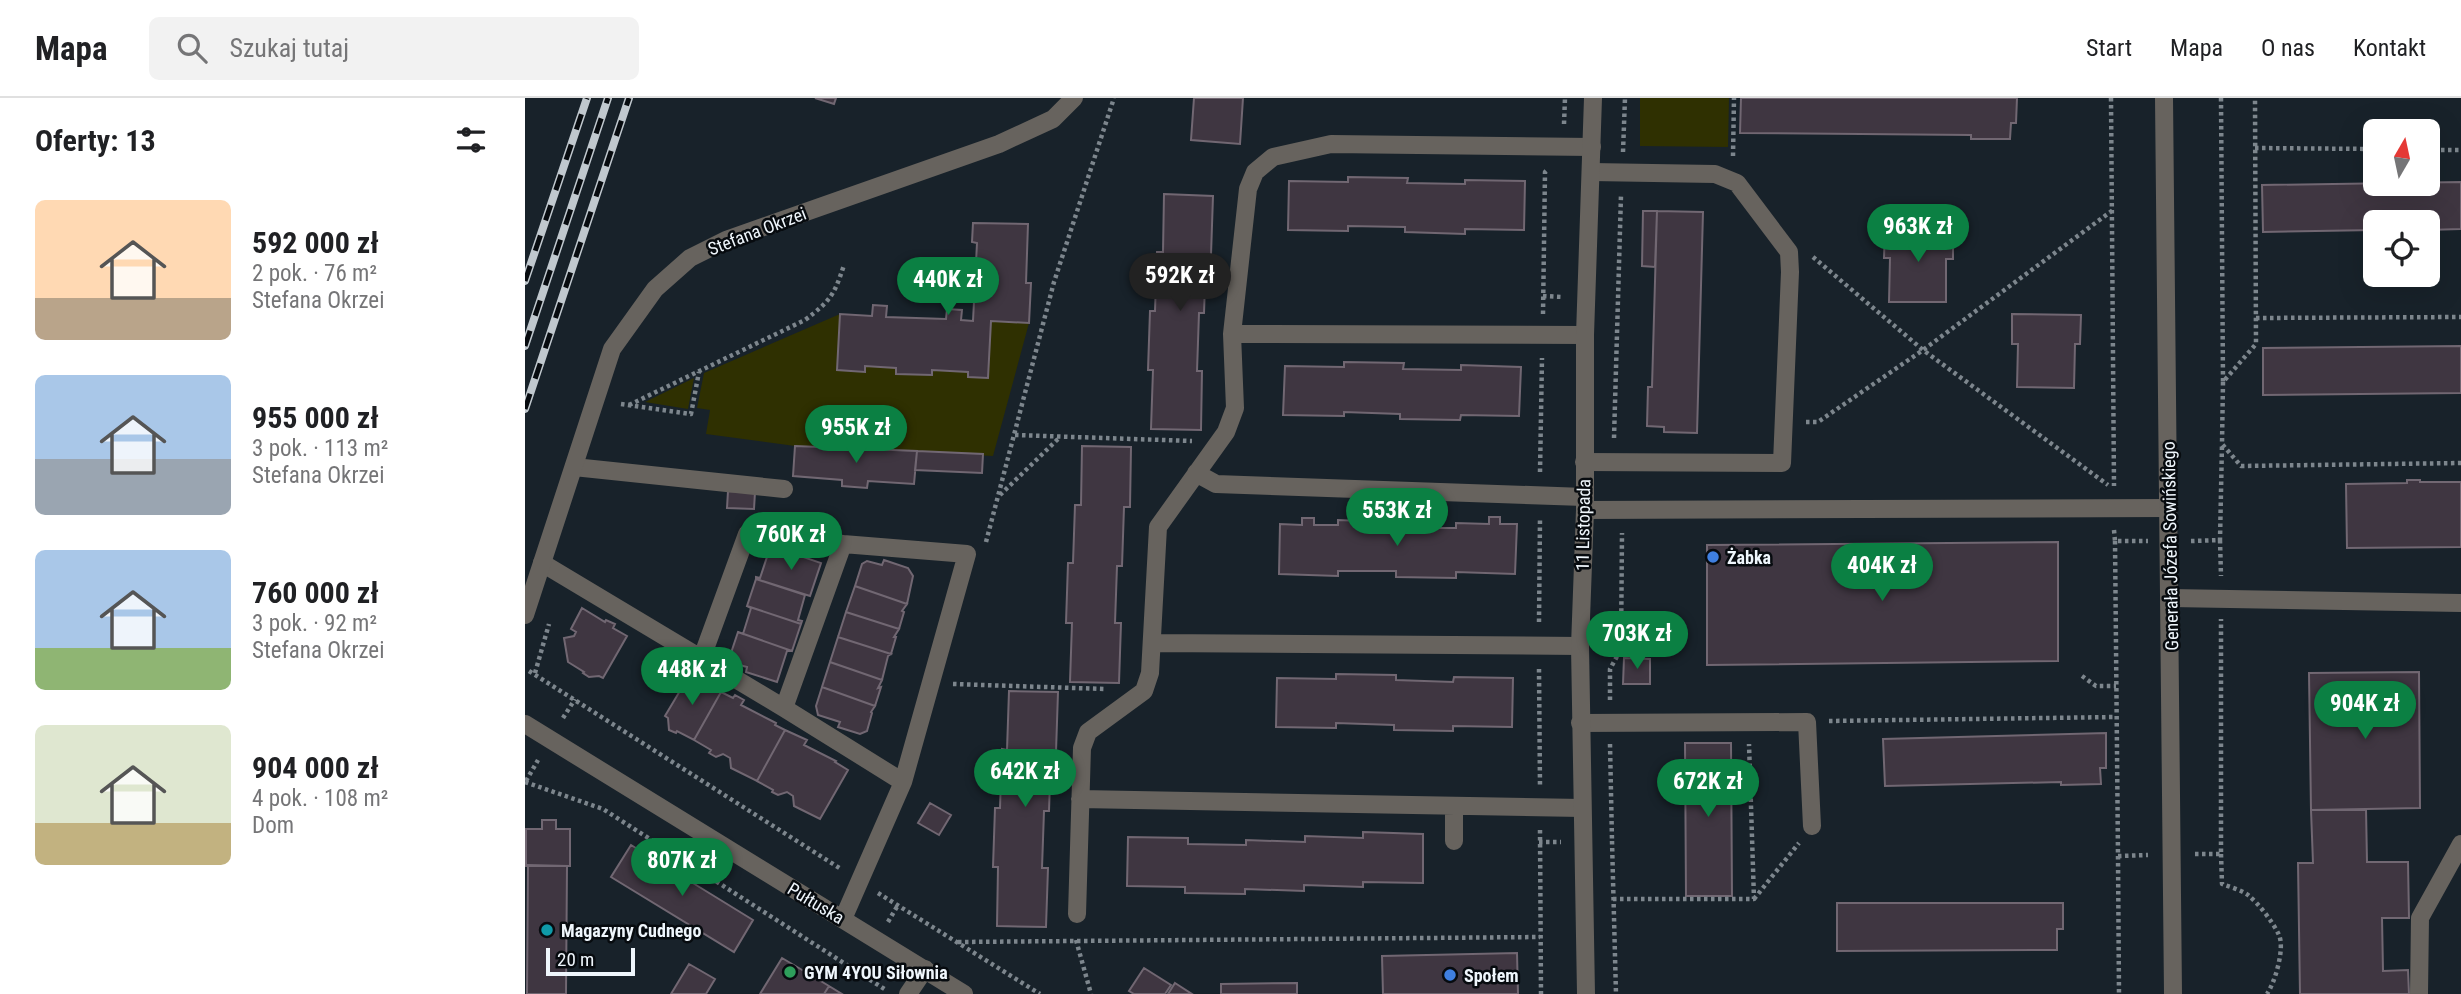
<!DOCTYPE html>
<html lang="pl">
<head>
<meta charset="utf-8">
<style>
  :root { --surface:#fff; --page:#f2f2f2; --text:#202124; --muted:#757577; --line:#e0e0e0; --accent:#0b8043 }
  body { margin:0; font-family:"Roboto Condensed",sans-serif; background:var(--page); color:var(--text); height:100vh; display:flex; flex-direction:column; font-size:26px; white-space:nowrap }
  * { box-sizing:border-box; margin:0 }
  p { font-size:23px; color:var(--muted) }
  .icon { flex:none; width:38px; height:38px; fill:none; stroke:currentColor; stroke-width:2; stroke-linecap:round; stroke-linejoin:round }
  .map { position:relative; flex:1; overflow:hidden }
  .sheet { display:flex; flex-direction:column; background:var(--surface); width:525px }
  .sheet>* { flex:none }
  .needle { width:46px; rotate:9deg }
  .buttons { position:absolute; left:1838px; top:21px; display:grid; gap:14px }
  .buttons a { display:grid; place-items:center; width:77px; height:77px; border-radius:10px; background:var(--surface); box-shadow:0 7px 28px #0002; font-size:35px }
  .scale { position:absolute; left:21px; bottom:18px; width:89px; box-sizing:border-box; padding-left:7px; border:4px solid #eff6fc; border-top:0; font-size:19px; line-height:24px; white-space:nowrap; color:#eff6fc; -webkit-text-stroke:5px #070b0f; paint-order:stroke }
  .price { position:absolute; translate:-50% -60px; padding:0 16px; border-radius:24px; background:var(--accent); color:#fff; font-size:23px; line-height:46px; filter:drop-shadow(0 2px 4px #0008) }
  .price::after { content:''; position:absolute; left:50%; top:42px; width:21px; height:16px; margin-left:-10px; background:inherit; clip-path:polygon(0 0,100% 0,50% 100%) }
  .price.selected { background:#222; color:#fff }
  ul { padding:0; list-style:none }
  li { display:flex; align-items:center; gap:21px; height:175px; padding:0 35px }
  li span { display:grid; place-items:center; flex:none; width:196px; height:140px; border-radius:10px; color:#555 }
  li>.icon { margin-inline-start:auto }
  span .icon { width:84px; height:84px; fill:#fffc; stroke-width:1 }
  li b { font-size:30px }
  h2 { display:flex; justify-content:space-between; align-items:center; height:84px; padding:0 35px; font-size:30px }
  header { display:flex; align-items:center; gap:42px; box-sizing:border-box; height:98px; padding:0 35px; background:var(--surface); border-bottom:2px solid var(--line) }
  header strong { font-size:33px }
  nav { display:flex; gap:38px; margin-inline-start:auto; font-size:24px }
  .search { width:490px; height:63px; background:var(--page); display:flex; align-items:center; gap:18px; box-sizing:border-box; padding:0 24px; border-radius:10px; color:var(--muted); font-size:26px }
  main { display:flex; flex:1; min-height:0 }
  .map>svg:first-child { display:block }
  .green { fill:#2f3001 }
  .building { fill:#3f3641; stroke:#716772; stroke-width:2 }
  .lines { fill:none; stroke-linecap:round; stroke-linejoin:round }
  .path { stroke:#7d868d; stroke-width:4.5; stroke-dasharray:3.5 3.5; stroke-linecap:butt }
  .service { stroke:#67635e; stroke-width:18 }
  .minor { stroke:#67635e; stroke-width:18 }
  .tertiary { stroke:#67635e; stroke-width:18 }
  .rail-casing { stroke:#c0c8ce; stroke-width:8 }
  .rail { stroke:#070b0f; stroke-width:5; stroke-dasharray:16; stroke-linecap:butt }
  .shop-dot { fill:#3f7fe0; stroke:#070b0f; stroke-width:2.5 }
  .culture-dot { fill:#0f9aa8; stroke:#070b0f; stroke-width:2.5 }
  .leisure-dot { fill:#2e9e5b; stroke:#070b0f; stroke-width:2.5 }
  .labels { text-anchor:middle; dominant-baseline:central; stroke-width:5; stroke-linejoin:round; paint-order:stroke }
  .street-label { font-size:18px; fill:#eff6fc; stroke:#070b0f }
  .poi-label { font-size:18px; font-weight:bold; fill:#eff6fc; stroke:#070b0f; text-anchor:start }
</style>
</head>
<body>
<header>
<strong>Mapa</strong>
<div class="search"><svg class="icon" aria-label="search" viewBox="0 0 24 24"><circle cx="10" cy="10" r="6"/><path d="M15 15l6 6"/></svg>Szukaj tutaj</div>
<nav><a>Start</a><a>Mapa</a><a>O nas</a><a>Kontakt</a></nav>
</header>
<main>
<section class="sheet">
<h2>Oferty: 13<svg class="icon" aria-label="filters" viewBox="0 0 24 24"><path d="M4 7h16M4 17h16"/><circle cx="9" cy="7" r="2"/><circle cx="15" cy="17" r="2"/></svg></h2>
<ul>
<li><span style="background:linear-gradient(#ffd9b3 70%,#b9a48a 0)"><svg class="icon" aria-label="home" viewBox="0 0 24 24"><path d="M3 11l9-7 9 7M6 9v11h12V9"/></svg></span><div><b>592 000 zł</b><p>2 pok. · 76 m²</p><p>Stefana Okrzei</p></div></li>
<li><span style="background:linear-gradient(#a9c7e8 60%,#9aa5b1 0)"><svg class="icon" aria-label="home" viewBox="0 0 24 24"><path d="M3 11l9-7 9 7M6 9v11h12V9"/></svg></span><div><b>955 000 zł</b><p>3 pok. · 113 m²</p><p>Stefana Okrzei</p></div></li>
<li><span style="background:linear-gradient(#a9c7e8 70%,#8fb573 0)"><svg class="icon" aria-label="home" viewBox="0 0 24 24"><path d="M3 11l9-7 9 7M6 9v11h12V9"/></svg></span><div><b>760 000 zł</b><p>3 pok. · 92 m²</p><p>Stefana Okrzei</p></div></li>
<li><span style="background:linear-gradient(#dfe7d0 70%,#c2b280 0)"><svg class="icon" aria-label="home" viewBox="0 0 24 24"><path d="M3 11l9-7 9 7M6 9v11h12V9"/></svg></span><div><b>904 000 zł</b><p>4 pok. · 108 m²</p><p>Dom</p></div></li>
</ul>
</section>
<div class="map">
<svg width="1936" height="896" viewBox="0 0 1936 896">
  <rect width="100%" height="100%" fill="#18222a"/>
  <path class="green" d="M1115 0H1204L1203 49 1115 48Z
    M315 216 313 272 340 274V268L371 270V276L406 277 407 272 443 274V279L462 280 466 223 504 225 468 358 270 348 181 336 185 312 172 310 179 275Z
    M169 280 163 311 120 304Z"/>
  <path class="building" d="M290 0H311L309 6Z
    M669 0H718L715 46 666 42Z
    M1216 0H1492L1491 25H1486L1485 41H1446V37L1215 35Z
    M823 79 883 80 882 85 940 86V82L1000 83 999 132 940 131V136L880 134V129L823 128V133L763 132 764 83 823 84Z
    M1936 84V131L1902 132V124H1850V132L1738 134 1737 87Z
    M639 96 688 98 686 157H681L679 215H674L672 273H677L676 332 626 331 628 272H623L625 213H630L632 154H638Z
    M1118 113H1132L1130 169 1117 168Z
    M1132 113 1178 114 1172 335 1139 334V329L1122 328 1123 289H1127Z
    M448 125 503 126 501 185H506L504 225 466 223 463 280 443 279V274L407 272V277L371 276V270L340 268V274L312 272 315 216 347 218 348 207 362 208 361 219 421 221 422 211 437 212 436 222 448 223 452 145 447 144Z
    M1360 130 1428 131V161H1421V204H1364L1365 160H1359Z
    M1487 216 1556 217 1555 246H1550L1549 290 1492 289 1493 246H1487Z
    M1936 248V295L1738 297V250Z
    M819 264 879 265 878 271 936 272V267L996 269 994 318 936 317 935 322 875 321V316L819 314V318L758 317 760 268 819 269Z
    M270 348 392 353 389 386 343 383 342 390 317 388V382L268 378Z
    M557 348 606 349 605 409H599L597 468H592L590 525H596L594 585 545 584 547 525H541L543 465H548L550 407H556Z
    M392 353 458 356 457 375 390 372Z
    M1882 382H1895V384H1936V449L1822 450 1821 386 1882 385Z
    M203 393 230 394 229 411 202 410Z
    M836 416H847L848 423H875V429L895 430V423H906V430H931V425L964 426V419H975V426H992L990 476 931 474V480L871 479V473H813V478L754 476 755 426 777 427V420H789V427H813V422L836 423Z
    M1533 444V563L1182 567V447Z
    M258 452 296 465 285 498 231 481V479L235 480 244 453 257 457Z
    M359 462 383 470 388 478 382 506 330 488 337 466 342 463 357 467Z
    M231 481 280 497 273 522 277 523 276 526 222 508Z
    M330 488 382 506 377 513 379 514 374 531 321 514Z
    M222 508 276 526 267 553 213 534 218 536 226 510Z
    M57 510 80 524 81 522 90 526 88 530 102 538 78 580 74 578 64 579 58 575 59 574 43 564 39 540 49 538 51 534 46 531Z
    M321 514 374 531 369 539H371L366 556 313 539Z
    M213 534 267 553H262L252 584 221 574 222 569 203 564Z
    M313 539 366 556 363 558 357 582 305 564Z
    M1099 560 1125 561V586H1098Z
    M305 564 357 582 353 590 356 589 350 608 297 589Z
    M1894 574 1895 710 1786 712 1784 575Z
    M165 576 177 583 179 580 196 594 169 642 152 633 151 635 144 632 143 620 140 618Z
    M811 576 871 577V582L928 584 929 579 988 580 987 629 928 628V633L869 632V627L811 625V630L751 629 752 580 811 581Z
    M297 589 350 608 346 614 347 615 342 633 335 636 313 629 315 624 293 617 291 608Z
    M484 593 533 594 531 654H526L524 713H519L517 770H523L521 829 472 828 473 769H468L470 710H475L477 651 482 652Z
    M196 594 208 600 210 597 219 602 216 607 251 625 250 627 260 632 232 683 206 670 205 660 198 656 191 659 184 655 186 652 169 642Z
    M260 632 282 642 279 647 311 663 310 664 323 672 295 721 269 708 268 698 262 694 253 697 247 694 248 692 232 683Z
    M1581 635V670H1575L1576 686 1536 687V684L1360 688 1358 641Z
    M1160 645H1206L1207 798H1161Z
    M405 705 426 717 414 737 393 725Z
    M1841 711 1842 764H1883L1884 820H1857L1858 873 1883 872 1884 896H1775L1773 765H1788L1786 712Z
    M17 722H31V731H45V768H1V731H17Z
    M838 734 898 736V785L838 784V789L779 787V793L720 791V796L660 795V789L602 788 603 739 663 740V746L721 747V742L780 744V738L838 740Z
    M106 747 228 822 209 854 86 779Z
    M3 767 42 768 41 896H2Z
    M1312 805H1538V831H1532V852L1312 853Z
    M992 855 993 896H858L857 858Z
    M257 860 304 888 299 896H235Z
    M164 866 190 881 181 896H146Z
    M619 870 646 887 640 896H609L604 893Z
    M650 885 667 896H643Z
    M772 885V896H696V886Z
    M304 888 317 896H299Z"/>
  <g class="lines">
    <path class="path" d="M1586 0 1589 388
      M1696 0 1698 284 1731 246 1730 0
      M1039 26 1040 0
      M1730 50 1850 51
      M1902 52H1936
      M1098 54 1100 0
      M1208 58 1209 0
      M1288 159 1398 252 1583 387
      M1018 198 1038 199
      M1018 216 1020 74 1022 72
      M1731 220 1936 219
      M1698 284 1697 346 1716 368 1936 365
      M96 306 166 316 174 274
      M104 307 280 222C305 203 309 198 319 167
      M1281 324H1293L1398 252 1588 112
      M490 337 667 343
      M1089 340 1096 97
      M1015 374 1017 260
      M475 397 534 340
      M1589 432 1590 443H1623
      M1695 442 1696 478
      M1590 443 1593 758 1623 757
      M1666 443 1695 442 1697 346
      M461 444 529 184 589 0
      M1014 524 1015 421
      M1014 571 1015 689
      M4 573 316 771
      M10 575 24 526
      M1557 578 1571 588H1591
      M428 586 580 591
      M1085 602V571L1096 551 1097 435
      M38 620 50 601
      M1304 623 1591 619
      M1085 646 1087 743
      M1 683 13 662
      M0 684 78 711 361 892
      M1015 732 1016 896
      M1087 743 1091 896
      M1014 744H1036
      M1670 756H1696V521
      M1696 756 1697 786C1705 789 1716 792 1723 797 1734 806 1748 824 1754 837 1760 851 1750 884 1742 896
      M1593 758 1594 896
      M353 795 515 896
      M1088 801H1229L1224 646
      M1229 801 1274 745
      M363 824 373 807
      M551 842 566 896
      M433 844 1015 839"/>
    <path class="service" d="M707 236 1060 237
      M1059 364 1257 365 1265 174 1264 154 1212 85 1190 76 1066 74
      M49 369 259 391
      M671 375 691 386 1059 399
      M1060 412 1644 410
      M318 446 442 456 378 684
      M17 465 259 610 378 684 318 821
      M1646 500 1936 505
      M627 545 1055 548
      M176 562 222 436 318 446 259 610
      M1055 625 1282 624 1287 728
      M555 701 1057 710
      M929 743V708
      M552 816 557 650 563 634 619 593 625 575 633 429 701 334 710 310 707 236 723 91 730 74 748 59 806 46 1067 49
      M383 896 400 871
      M1894 896 1895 820 1936 746"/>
    <path class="minor" d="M1061 896 1055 548 1060 412V237L1068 0"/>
    <path class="tertiary" d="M1639 0 1648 896
      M0 517 87 251 130 191 165 160 201 142 474 46 528 21 549 0
      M0 626 439 896"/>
    <defs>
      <path id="rail" d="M0 183 62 0
        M0 248 83 0
        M0 311 104 0"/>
    </defs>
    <use href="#rail" class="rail-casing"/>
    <use href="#rail" class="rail"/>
  </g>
  <g class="shop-dot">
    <circle cx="1188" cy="459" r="7"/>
    <circle cx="925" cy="877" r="7"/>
  </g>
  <circle class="culture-dot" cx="22" cy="832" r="7"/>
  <circle class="leisure-dot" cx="265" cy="874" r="7"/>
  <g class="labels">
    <g class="street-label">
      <text transform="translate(232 133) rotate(-21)">Stefana Okrzei</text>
      <text transform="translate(1058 427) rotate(-89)">11 Listopada</text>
      <text transform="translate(1645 448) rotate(-91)">Generała Józefa Sowińskiego</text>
      <text transform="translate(291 805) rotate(31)">Pułtuska</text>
    </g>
    <g class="poi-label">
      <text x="1202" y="459">Żabka</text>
      <text x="36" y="832">Magazyny Cudnego</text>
      <text x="279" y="874">GYM 4YOU Siłownia</text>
      <text x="939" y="877">Społem</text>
    </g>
  </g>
</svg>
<div class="buttons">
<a><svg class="needle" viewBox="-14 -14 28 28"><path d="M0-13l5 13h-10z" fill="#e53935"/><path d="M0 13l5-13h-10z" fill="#757577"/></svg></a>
<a><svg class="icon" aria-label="locate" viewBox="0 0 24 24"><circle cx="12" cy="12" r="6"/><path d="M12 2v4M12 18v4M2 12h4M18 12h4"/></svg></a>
</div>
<div class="scale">20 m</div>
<b class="price" style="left:1393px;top:166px">963K zł</b>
<b class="price selected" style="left:655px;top:215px">592K zł</b>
<b class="price" style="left:423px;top:219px">440K zł</b>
<b class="price" style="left:331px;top:367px">955K zł</b>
<b class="price" style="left:872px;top:450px">553K zł</b>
<b class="price" style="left:266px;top:474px">760K zł</b>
<b class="price" style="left:1357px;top:505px">404K zł</b>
<b class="price" style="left:1112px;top:573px">703K zł</b>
<b class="price" style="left:167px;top:609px">448K zł</b>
<b class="price" style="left:1840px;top:643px">904K zł</b>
<b class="price" style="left:500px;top:711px">642K zł</b>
<b class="price" style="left:1183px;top:721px">672K zł</b>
<b class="price" style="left:157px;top:800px">807K zł</b>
</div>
</main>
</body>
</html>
